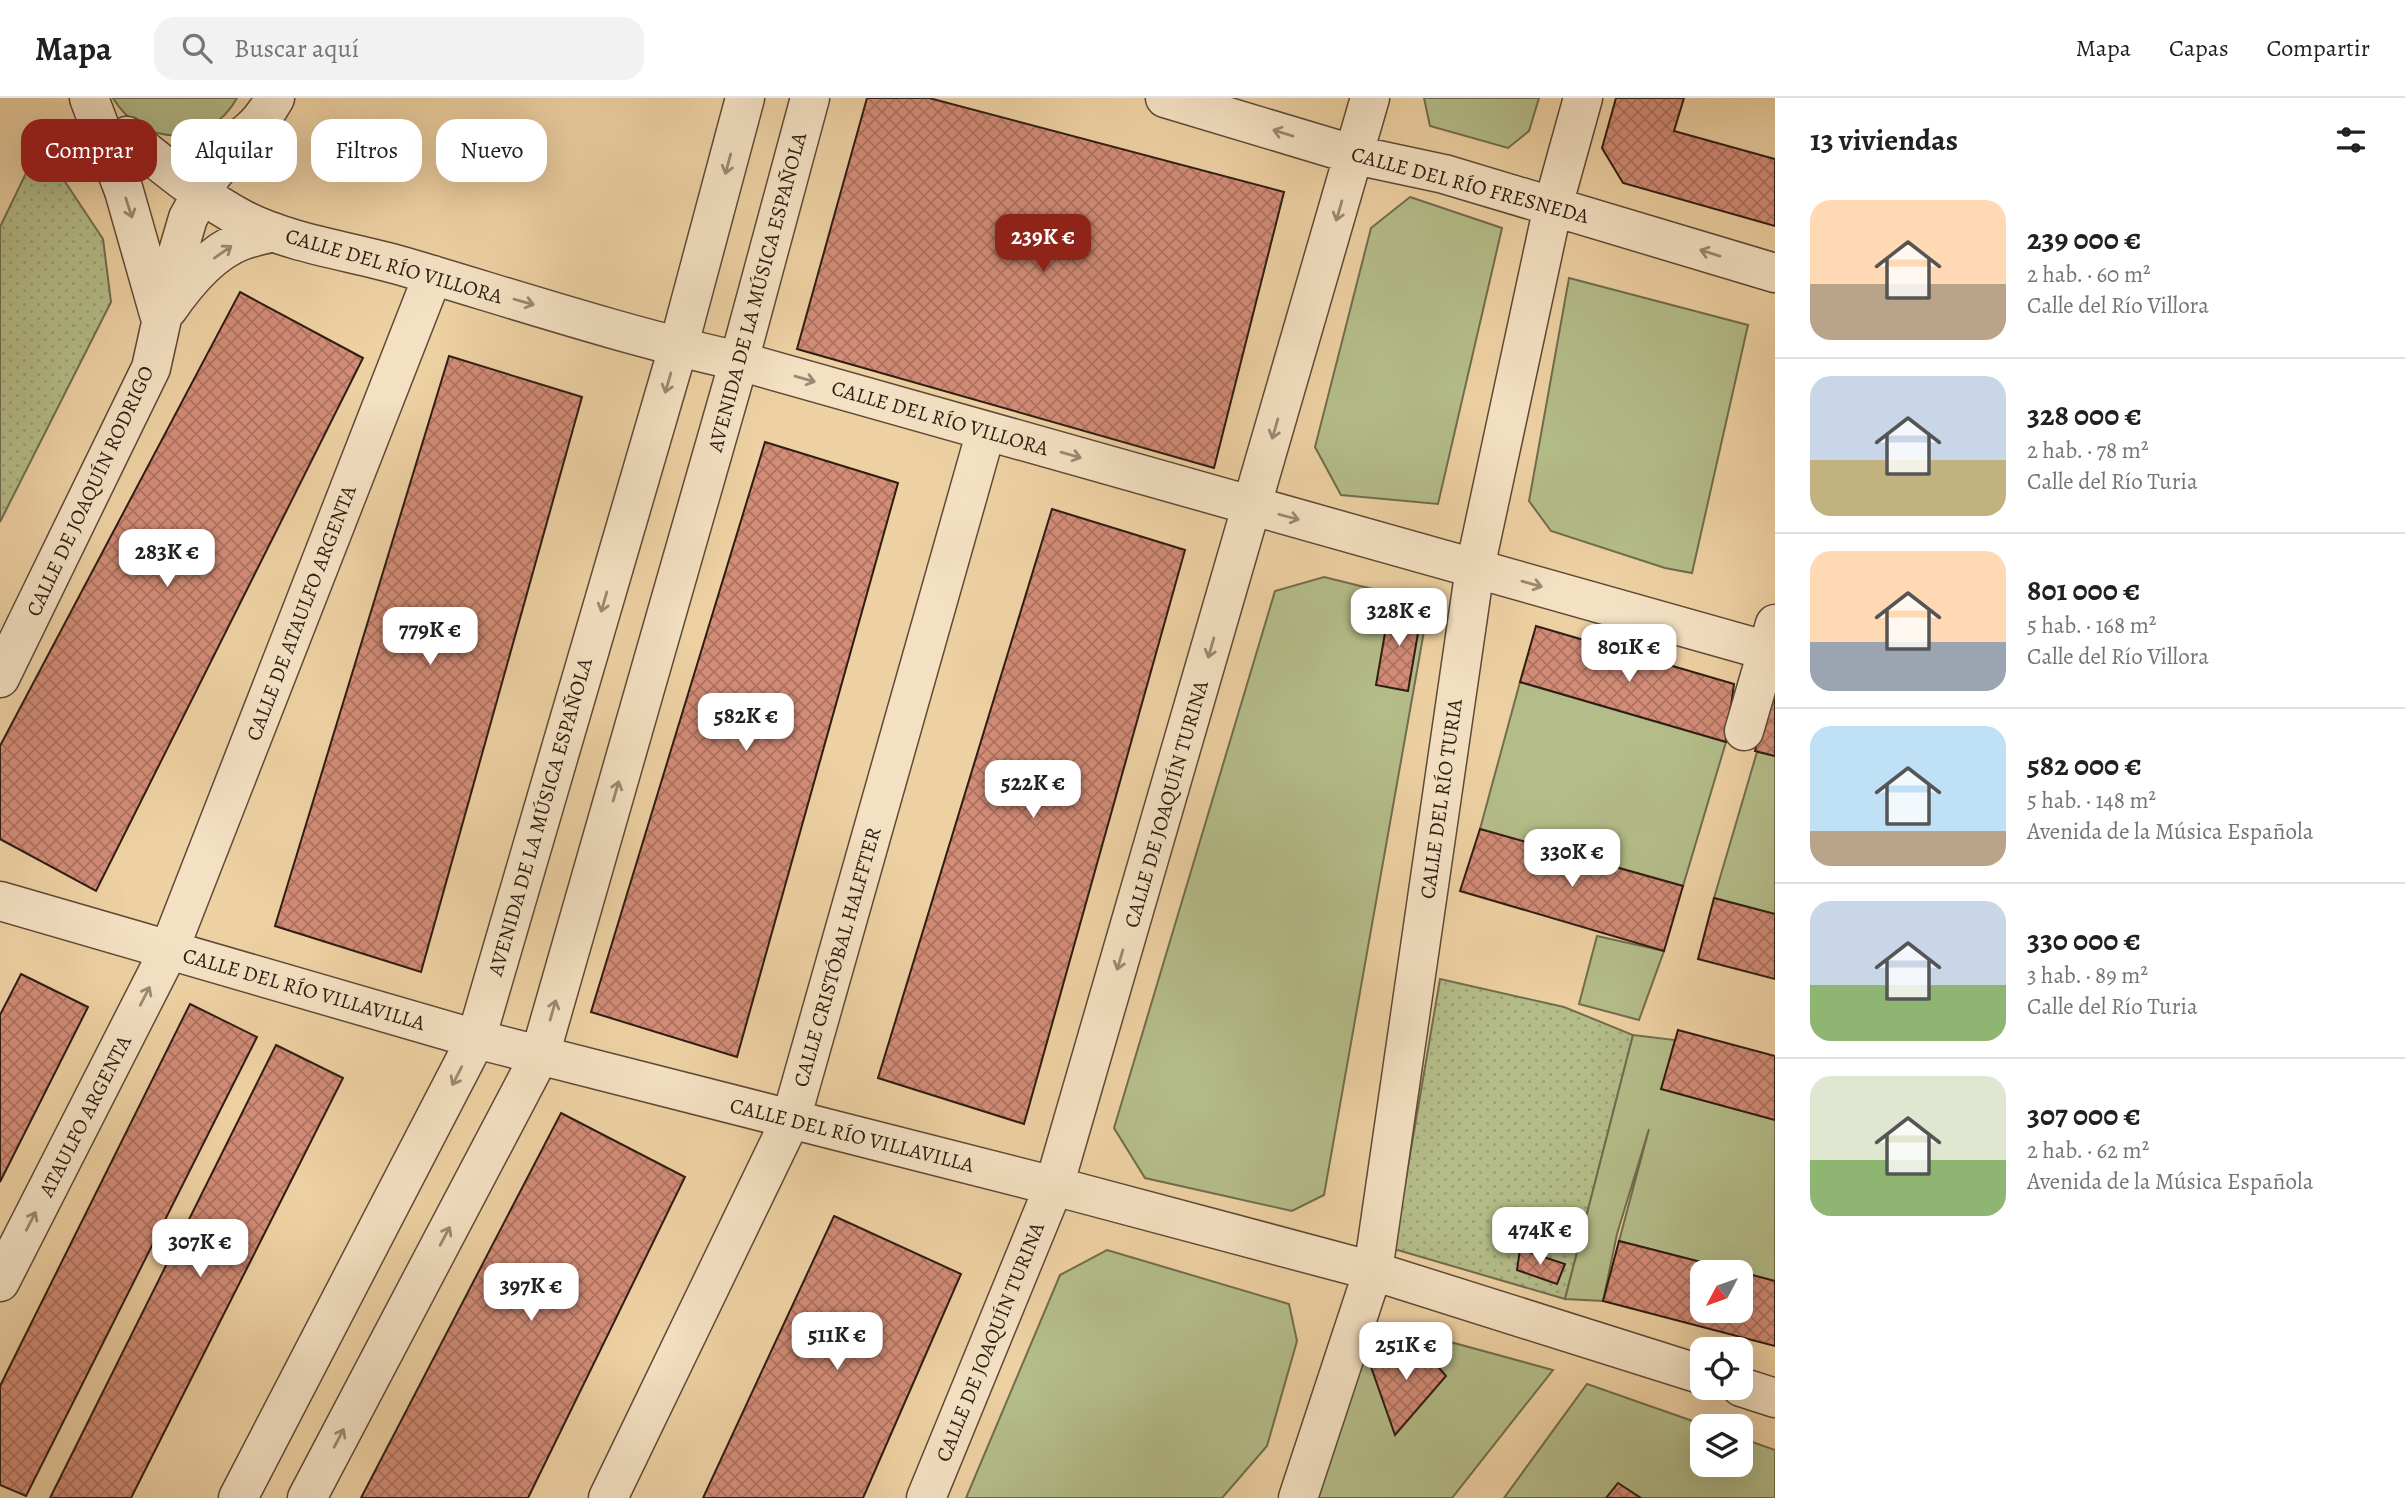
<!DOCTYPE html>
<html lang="es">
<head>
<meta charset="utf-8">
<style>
  :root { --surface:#fff; --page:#f2f2f2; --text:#202124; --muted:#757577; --line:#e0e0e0; --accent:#8f2418 }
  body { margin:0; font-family:Alegreya,serif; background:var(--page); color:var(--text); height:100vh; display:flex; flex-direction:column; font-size:26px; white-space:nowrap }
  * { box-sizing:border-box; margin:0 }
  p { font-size:23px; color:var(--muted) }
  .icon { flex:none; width:38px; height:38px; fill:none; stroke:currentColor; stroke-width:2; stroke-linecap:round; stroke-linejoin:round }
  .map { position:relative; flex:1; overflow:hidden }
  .side { display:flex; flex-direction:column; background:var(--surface); width:630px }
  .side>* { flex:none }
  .top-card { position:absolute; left:21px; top:21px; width:665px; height:63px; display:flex; gap:14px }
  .needle { width:46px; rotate:229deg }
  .fabs { position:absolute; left:1690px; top:1162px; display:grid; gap:14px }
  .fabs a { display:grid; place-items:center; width:63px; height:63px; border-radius:14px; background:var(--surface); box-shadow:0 7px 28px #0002; font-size:35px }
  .price { position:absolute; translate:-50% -60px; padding:0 16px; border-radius:14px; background:#fff; color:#222; font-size:23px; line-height:46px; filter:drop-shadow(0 2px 4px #0008) }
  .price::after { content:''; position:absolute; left:50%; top:42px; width:21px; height:16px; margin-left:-10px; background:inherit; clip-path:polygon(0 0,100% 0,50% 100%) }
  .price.on { background:var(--accent); color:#fff }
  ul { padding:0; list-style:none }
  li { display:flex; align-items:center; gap:21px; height:175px; padding:0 35px }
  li+li { border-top:2px solid var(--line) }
  li span { display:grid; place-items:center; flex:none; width:196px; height:140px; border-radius:21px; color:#555 }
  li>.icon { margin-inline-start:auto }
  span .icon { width:84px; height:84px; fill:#fffc; stroke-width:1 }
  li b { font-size:30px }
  h2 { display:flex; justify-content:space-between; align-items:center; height:84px; padding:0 35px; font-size:30px }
  .tag { padding:0 24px; border-radius:21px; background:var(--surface); box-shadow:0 7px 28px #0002; font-size:24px; line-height:63px }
  .tag.on { background:var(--accent); color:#fff }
  header { display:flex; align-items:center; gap:42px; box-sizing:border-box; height:98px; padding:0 35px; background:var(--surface); border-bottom:2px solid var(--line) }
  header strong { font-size:33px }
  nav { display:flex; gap:38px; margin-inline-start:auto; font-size:24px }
  .search { width:490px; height:63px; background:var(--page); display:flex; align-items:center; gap:18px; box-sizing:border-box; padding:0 24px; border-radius:21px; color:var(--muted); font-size:26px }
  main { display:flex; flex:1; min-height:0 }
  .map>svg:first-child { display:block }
  .grass { fill:url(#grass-dots); stroke:#716d4e; stroke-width:2 }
  .garden { fill:#b4bd89; stroke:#716d4e; stroke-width:2 }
  .building { fill:url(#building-cross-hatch); stroke:#2e1d13; stroke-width:2 }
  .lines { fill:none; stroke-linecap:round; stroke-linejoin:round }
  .minor-casing { stroke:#5e4a37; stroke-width:41 }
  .minor { stroke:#f4e1c3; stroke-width:38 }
  .oneway { stroke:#9b8974 }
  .labels { text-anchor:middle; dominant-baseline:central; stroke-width:5; stroke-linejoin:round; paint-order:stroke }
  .street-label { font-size:21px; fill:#2e1d13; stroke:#f4e1c3 }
</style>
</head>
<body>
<header>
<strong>Mapa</strong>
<div class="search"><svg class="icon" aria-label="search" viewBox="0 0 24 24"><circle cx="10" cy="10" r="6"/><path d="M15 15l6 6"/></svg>Buscar aquí</div>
<nav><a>Mapa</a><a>Capas</a><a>Compartir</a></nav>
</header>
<main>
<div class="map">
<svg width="1775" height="1400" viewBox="0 0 1775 1400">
  <defs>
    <pattern id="grass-dots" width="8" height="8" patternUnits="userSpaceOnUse" patternTransform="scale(1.75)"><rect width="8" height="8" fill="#b4bd89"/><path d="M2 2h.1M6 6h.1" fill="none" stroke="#9ba275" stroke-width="1.8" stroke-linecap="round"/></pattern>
    <pattern id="building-cross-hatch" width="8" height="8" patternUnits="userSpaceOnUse" patternTransform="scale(1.75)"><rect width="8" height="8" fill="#d38c77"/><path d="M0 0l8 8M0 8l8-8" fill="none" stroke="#ac7260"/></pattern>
  </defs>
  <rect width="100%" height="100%" fill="#eed1a3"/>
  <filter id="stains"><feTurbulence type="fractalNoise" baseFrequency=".00286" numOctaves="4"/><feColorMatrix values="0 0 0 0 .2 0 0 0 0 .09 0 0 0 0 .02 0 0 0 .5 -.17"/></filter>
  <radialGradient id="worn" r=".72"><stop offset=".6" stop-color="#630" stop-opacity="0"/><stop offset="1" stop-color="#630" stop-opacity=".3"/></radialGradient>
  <path class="grass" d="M40 46 103 141 111 204 0 424V129Z
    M1440 881 1564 909 1633 937 1565 1201 1394 1151Z"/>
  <path class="garden" d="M113 0H237C209 51 142 49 113 0Z
    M1424 0H1539L1529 33 1508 50 1430 28Z
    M1410 99 1502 130 1438 406 1341 397 1315 349 1371 130Z
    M1569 180 1748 227 1692 475 1665 470 1551 433 1529 403Z
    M1324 479 1429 505 1324 1097 1292 1113 1145 1080 1114 1030 1275 493Z
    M1520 584 1726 644 1683 788 1480 731Z
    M1757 654 1775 658V816L1714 800Z
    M1597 838 1664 853 1639 922 1579 906Z
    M1633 937 1675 942 1662 991 1775 1022V1183L1619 1143 1649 1031 1617 1136 1603 1203 1565 1201Z
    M1107 1152 1289 1206 1297 1243 1267 1348 1222 1400H966L1060 1177Z
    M1410 1233 1553 1272 1452 1400H1306L1361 1261Z
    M1587 1286 1707 1328H1703V1367H1741V1340L1775 1352V1400H1504Z"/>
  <path class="building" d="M867 0H929L1284 94 1214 370 797 251Z
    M1616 0H1684L1674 33 1775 61V128L1623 85 1602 50Z
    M240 194 363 260 96 793 0 741V648Z
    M449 258 582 299 421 874 275 828Z
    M765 344 898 385 737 959 591 914Z
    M1052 411 1185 452 1024 1026 878 980Z
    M1390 506 1422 512 1408 593 1376 587Z
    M1536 528 1734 586 1726 644 1520 584Z
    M1771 587 1775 588V658L1755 653Z
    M1480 731 1683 788 1664 853 1460 793Z
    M1714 800 1775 816V881L1698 861Z
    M21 876 88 909 0 1084V917Z
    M190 906 257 939 26 1398 0 1387V1288Z
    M1678 932 1775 958V1022L1661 991Z
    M276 947 343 980 131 1400H50Z
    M561 1015 685 1079 528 1400H361Z
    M834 1118 961 1176 863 1400H703Z
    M1619 1143 1740 1174H1703V1213H1741V1174L1775 1183V1248L1603 1203Z
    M1520 1151 1565 1166 1557 1186 1517 1172Z
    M1416 1242 1446 1278 1395 1337 1371 1269Z
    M1618 1385 1641 1400H1606Z"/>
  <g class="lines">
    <defs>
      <path id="minor" d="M89 0 124 93 159 216
        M1165 0 1355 57 1444 76 1775 175
        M127 38C164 68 202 100 244 122 292 146 350 153 402 168 514 201 625 238 739 263L1775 555
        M219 51C246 40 261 25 275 0
        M168 211C186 185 210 155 241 143 251 139 263 137 273 134
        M0 580 151 270 173 171 188 120 212 77 242 40
        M1744 633 1775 526
        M0 803 476 941 1054 1088 1373 1173 1703 1277
        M0 1184 169 852 433 177
        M1741 1289 1775 1300
        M238 1400 476 941 678 250 745 0
        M307 1400 540 957 739 263 810 0
        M608 1400 791 1021 986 333
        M926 1400 1054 1088 1370 0
        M1298 1400 1373 1173 1475 470 1553 108 1583 0"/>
    </defs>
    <use href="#minor" class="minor-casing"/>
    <use href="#minor" class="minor"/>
  </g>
  <defs><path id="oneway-shaft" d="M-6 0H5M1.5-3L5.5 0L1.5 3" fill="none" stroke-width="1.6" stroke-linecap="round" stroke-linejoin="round" transform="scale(1.75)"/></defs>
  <g class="oneway">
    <use href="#oneway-shaft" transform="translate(1283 35) rotate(-163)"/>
    <use href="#oneway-shaft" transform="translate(728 66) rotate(105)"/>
    <use href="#oneway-shaft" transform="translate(129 110) rotate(72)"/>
    <use href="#oneway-shaft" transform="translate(1339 113) rotate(106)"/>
    <use href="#oneway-shaft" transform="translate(223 154) rotate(-35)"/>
    <use href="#oneway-shaft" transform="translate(1710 155) rotate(-163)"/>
    <use href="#oneway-shaft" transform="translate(524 204) rotate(16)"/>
    <use href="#oneway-shaft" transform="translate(805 281) rotate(16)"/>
    <use href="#oneway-shaft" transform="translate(668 285) rotate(106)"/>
    <use href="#oneway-shaft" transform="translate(1275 331) rotate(106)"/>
    <use href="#oneway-shaft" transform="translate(1071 357) rotate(16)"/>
    <use href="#oneway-shaft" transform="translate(1289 419) rotate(15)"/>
    <use href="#oneway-shaft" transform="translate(1532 486) rotate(16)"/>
    <use href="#oneway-shaft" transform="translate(604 504) rotate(106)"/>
    <use href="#oneway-shaft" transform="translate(1211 550) rotate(106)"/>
    <use href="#oneway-shaft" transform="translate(616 693) rotate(-74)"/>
    <use href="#oneway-shaft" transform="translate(1120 862) rotate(106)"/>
    <use href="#oneway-shaft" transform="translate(145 898) rotate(-63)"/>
    <use href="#oneway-shaft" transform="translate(553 912) rotate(-74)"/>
    <use href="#oneway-shaft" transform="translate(457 978) rotate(117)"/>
    <use href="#oneway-shaft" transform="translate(31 1123) rotate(-63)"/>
    <use href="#oneway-shaft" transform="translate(445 1138) rotate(-62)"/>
    <use href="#oneway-shaft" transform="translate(339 1340) rotate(-62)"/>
  </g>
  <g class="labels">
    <g class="street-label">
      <text transform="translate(1470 87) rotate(15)">CALLE DEL RÍO FRESNEDA</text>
      <text transform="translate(394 168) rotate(16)">CALLE DEL RÍO VILLORA</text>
      <text transform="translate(757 194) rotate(-75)">AVENIDA DE LA MÚSICA ESPAÑOLA</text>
      <text transform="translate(940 320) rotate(16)">CALLE DEL RÍO VILLORA</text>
      <text transform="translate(90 393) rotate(-65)">CALLE DE JOAQUÍN RODRIGO</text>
      <text transform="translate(301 515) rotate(-69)">CALLE DE ATAULFO ARGENTA</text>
      <text transform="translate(1441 701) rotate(-82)">CALLE DEL RÍO TURIA</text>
      <text transform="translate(1166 706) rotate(-74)">CALLE DE JOAQUÍN TURINA</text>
      <text transform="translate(540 719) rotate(-74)">AVENIDA DE LA MÚSICA ESPAÑOLA</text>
      <text transform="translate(837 859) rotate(-74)">CALLE CRISTÓBAL HALFFTER</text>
      <text transform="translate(304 891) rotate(16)">CALLE DEL RÍO VILLAVILLA</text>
      <text transform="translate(85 1018) rotate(-63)">ATAULFO ARGENTA</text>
      <text transform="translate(852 1037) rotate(14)">CALLE DEL RÍO VILLAVILLA</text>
      <text transform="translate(990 1244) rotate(-68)">CALLE DE JOAQUÍN TURINA</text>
    </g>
  </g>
  <rect width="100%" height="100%" filter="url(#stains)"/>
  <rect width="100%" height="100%" fill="url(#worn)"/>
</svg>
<div class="fabs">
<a><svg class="needle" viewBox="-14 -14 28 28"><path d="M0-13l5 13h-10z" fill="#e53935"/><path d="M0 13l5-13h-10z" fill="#757577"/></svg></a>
<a><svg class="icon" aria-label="locate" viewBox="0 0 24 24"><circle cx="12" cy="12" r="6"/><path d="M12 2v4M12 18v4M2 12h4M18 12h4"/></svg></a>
<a><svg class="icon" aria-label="layers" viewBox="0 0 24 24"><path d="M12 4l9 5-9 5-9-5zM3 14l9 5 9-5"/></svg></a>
</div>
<b class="price on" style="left:1043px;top:176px">239K €</b>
<b class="price" style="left:167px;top:491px">283K €</b>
<b class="price" style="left:1399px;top:550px">328K €</b>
<b class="price" style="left:430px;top:569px">779K €</b>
<b class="price" style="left:1629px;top:586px">801K €</b>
<b class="price" style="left:746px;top:655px">582K €</b>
<b class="price" style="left:1033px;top:722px">522K €</b>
<b class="price" style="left:1572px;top:791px">330K €</b>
<b class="price" style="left:1540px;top:1169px">474K €</b>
<b class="price" style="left:200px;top:1181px">307K €</b>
<b class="price" style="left:531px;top:1225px">397K €</b>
<b class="price" style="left:837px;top:1274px">511K €</b>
<b class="price" style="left:1406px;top:1284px">251K €</b>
<div class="top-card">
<a class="tag on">Comprar</a>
<a class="tag">Alquilar</a>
<a class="tag">Filtros</a>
<a class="tag">Nuevo</a>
</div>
</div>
<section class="side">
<h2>13 viviendas<svg class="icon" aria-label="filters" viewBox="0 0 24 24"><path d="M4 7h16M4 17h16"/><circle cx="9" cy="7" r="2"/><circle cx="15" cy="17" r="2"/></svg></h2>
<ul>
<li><span style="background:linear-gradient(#ffd9b3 60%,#b9a48a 0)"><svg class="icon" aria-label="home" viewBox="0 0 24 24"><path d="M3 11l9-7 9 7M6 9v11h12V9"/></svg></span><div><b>239 000 €</b><p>2 hab. · 60 m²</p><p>Calle del Río Villora</p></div></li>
<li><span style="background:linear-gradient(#c9d6e8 60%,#c2b280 0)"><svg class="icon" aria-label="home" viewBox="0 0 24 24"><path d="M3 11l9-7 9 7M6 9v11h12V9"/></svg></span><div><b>328 000 €</b><p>2 hab. · 78 m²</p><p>Calle del Río Turia</p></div></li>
<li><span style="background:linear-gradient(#ffd9b3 65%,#9aa5b1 0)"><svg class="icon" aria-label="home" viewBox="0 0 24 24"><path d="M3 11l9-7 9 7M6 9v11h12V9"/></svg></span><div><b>801 000 €</b><p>5 hab. · 168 m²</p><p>Calle del Río Villora</p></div></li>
<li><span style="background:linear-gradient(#bfe0f5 75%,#b9a48a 0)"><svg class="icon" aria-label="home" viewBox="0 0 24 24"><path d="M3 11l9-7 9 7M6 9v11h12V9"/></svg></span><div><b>582 000 €</b><p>5 hab. · 148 m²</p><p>Avenida de la Música Española</p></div></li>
<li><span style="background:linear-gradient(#c9d6e8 60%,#8fb573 0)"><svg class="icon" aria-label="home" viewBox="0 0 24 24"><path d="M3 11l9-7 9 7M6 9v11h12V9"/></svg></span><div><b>330 000 €</b><p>3 hab. · 89 m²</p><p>Calle del Río Turia</p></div></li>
<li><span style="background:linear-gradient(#dfe7d0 60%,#8fb573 0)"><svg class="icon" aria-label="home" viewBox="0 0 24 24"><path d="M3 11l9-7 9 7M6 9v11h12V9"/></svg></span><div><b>307 000 €</b><p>2 hab. · 62 m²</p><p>Avenida de la Música Española</p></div></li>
</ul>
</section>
</main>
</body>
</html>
